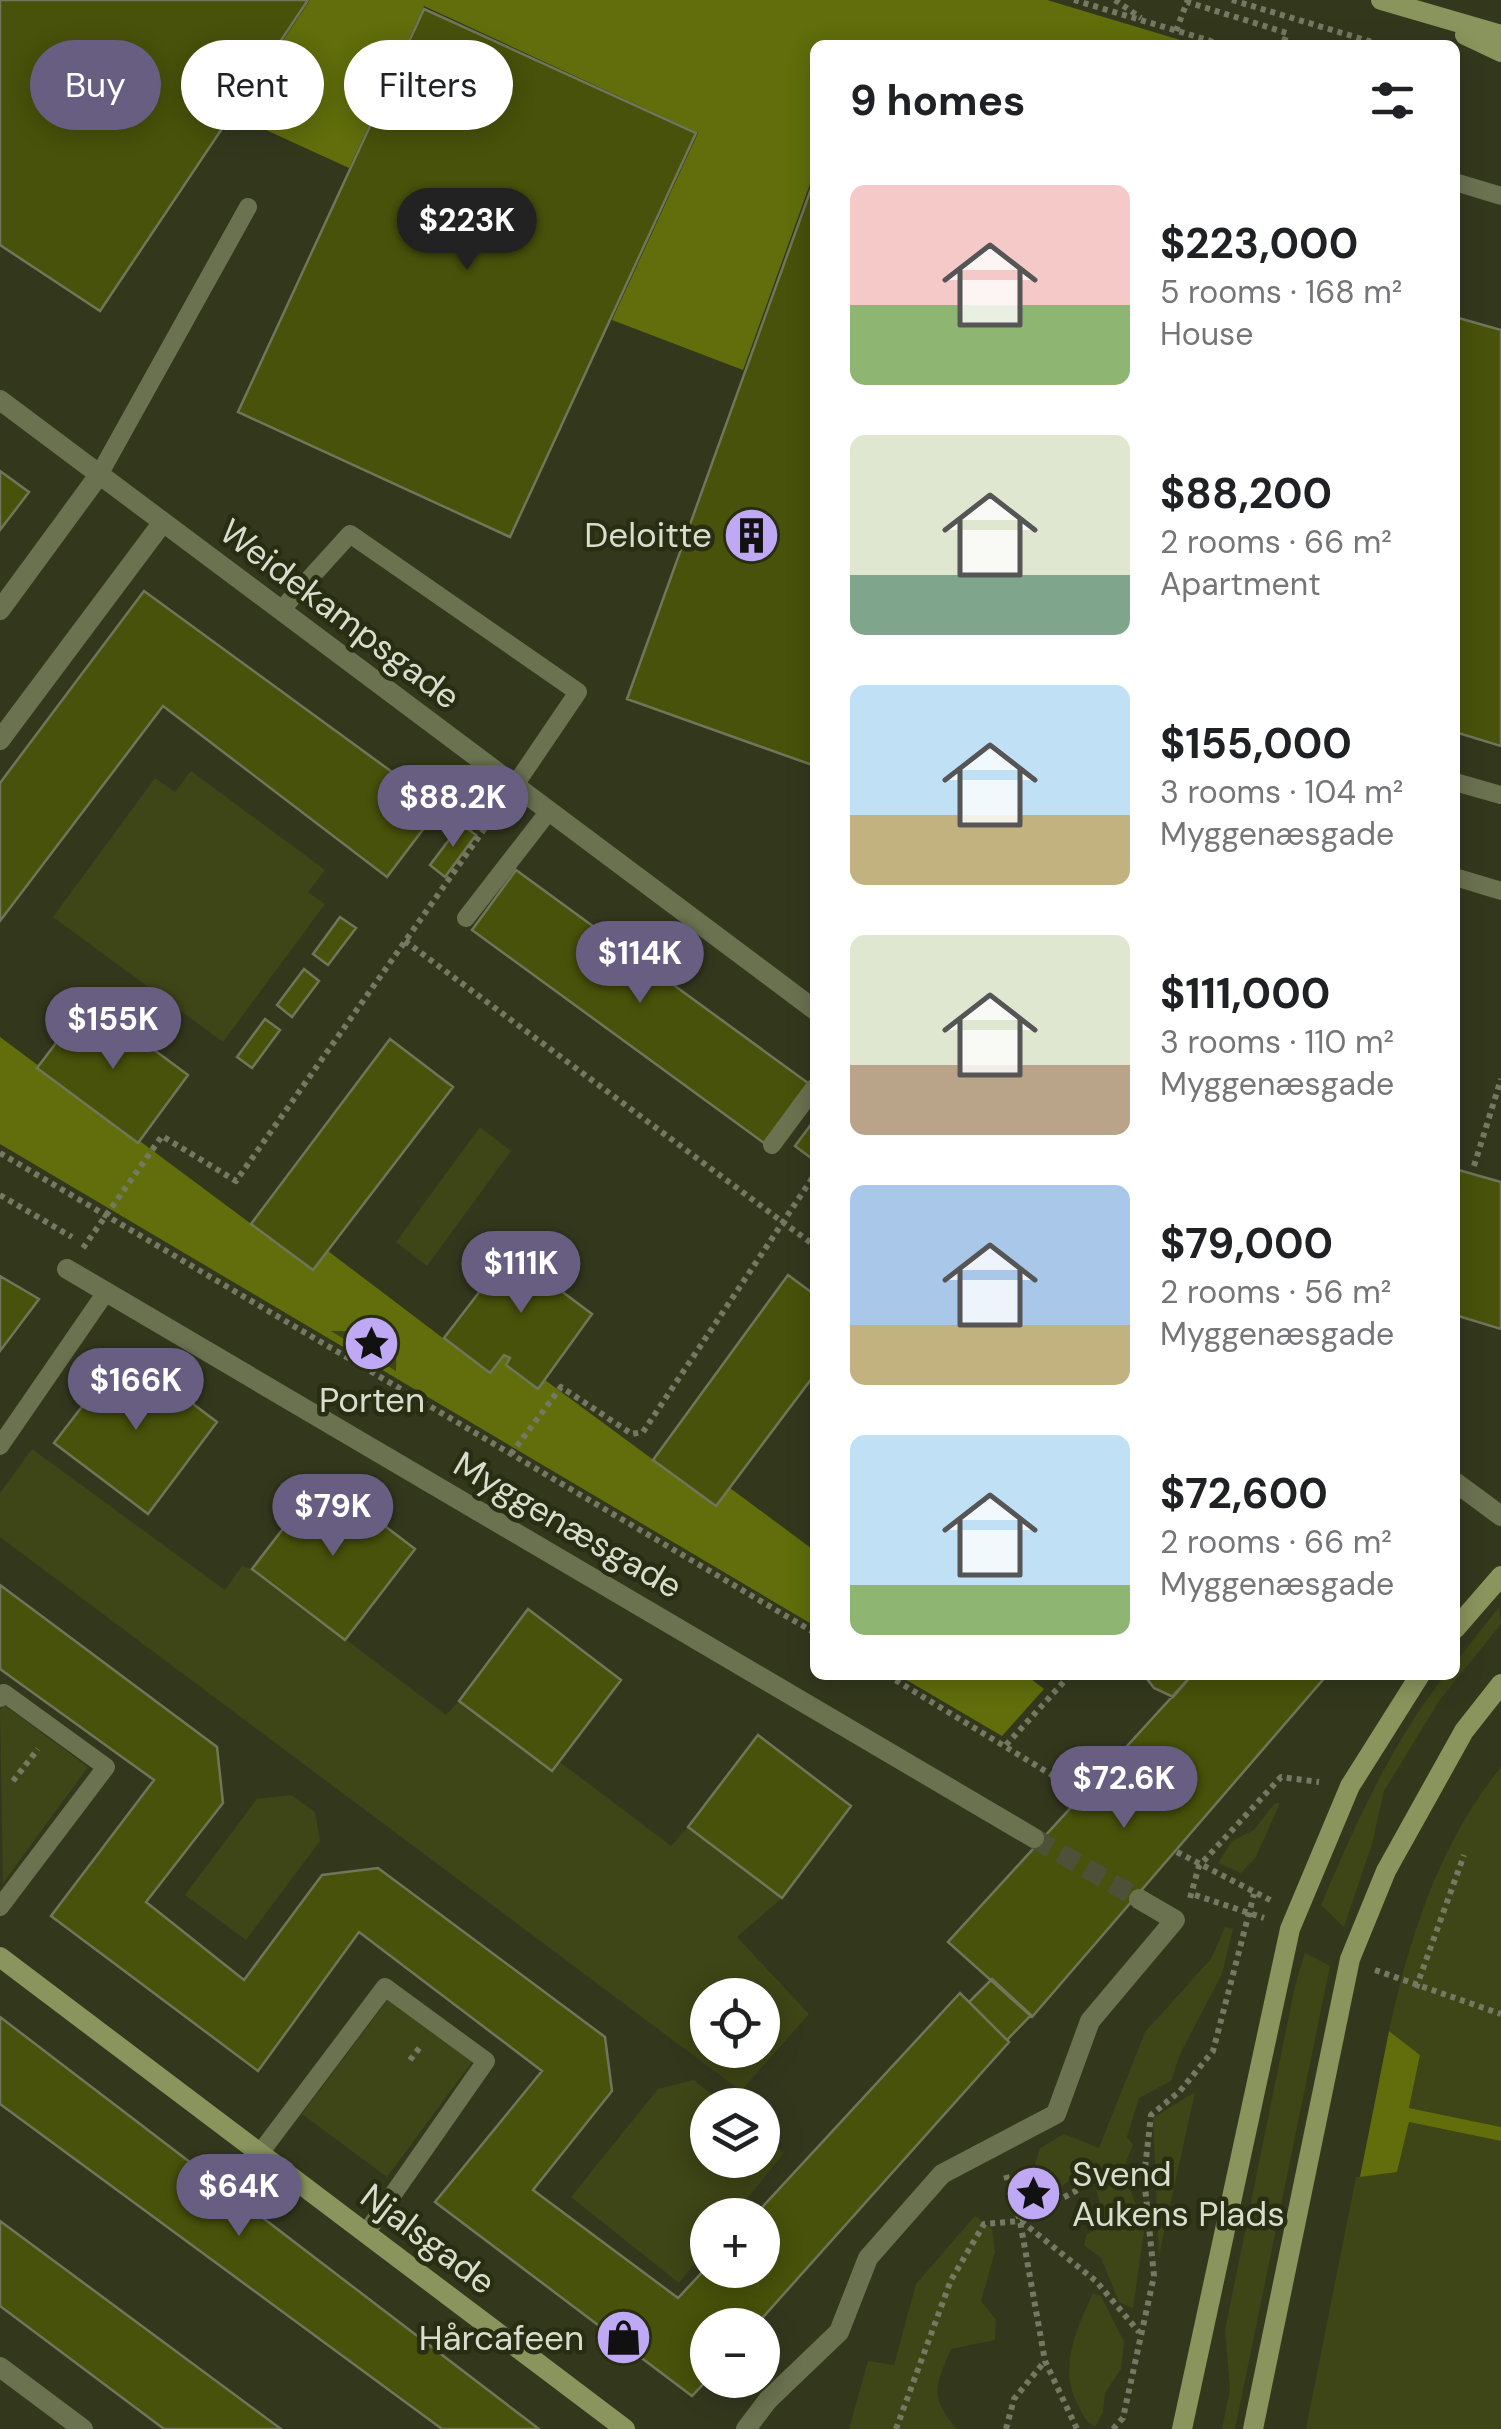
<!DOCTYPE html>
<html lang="en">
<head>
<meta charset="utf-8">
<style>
  :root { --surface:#fff; --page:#f2f2f2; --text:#202124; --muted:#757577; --accent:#685e82 }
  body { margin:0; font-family:"DM Sans",sans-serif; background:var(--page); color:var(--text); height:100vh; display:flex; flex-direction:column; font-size:38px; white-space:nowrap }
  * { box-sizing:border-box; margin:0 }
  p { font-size:32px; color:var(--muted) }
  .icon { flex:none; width:55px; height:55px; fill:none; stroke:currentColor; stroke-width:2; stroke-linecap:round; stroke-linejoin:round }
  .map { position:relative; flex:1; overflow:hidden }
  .details { position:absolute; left:810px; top:40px; width:650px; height:1640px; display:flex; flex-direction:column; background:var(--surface); border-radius:15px; box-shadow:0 5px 25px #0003 }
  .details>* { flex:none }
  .top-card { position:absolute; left:30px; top:40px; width:630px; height:90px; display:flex; gap:20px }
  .buttons { position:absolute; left:690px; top:1978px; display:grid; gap:20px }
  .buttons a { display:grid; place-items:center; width:90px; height:90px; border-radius:50%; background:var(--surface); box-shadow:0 5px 25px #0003; font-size:50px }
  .price { position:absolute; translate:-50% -85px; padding:0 22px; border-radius:35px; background:var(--accent); color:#fff; font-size:32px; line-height:65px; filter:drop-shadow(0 2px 5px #0008) }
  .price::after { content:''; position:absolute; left:50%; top:60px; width:30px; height:22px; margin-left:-15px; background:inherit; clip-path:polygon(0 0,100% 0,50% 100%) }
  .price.current { background:#222; color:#fff }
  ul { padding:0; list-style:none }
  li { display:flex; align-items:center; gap:30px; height:250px; padding:0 40px }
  li span { display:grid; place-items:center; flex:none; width:280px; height:200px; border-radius:15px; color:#555 }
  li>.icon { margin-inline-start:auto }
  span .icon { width:120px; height:120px; fill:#fffc; stroke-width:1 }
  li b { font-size:42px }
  h2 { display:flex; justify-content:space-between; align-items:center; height:120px; padding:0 40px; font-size:42px }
  .pill { padding:0 35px; border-radius:45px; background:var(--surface); box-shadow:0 5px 25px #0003; font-size:35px; line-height:90px }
  .pill.current { background:var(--accent); color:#fff }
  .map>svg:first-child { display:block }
  .green { fill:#3e4516; fill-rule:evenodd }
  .water { fill:#616e0b; fill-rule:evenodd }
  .building { fill:#48520a; stroke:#707659; stroke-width:2.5 }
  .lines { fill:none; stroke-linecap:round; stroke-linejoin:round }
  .street-tunnel { stroke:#4c5137; stroke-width:20; stroke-dasharray:20 10; stroke-linecap:butt }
  .path { stroke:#757963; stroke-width:6; stroke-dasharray:5 5; stroke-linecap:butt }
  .lane { stroke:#6b7250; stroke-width:18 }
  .street { stroke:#6b7250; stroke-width:20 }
  .secondary { stroke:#8a945d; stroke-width:20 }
  .labels { text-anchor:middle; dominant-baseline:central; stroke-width:9; stroke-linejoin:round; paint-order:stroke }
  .poi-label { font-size:35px; fill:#d9ddcd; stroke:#292e13; text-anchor:end }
  .street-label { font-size:35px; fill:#d9ddcd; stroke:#292e13 }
</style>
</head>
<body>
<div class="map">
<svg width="1501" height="2429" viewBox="0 0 1501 2429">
  <rect width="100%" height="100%" fill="#33381d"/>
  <path class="green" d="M191 771 325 870 308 892 325 904 223 1042 53 917 155 778 175 792Z
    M480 1127 511 1151 427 1266 396 1242Z
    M329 1331H397L398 1372H397Z
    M32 1449 225 1590 242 1566 252 1569 446 1715 459 1701 552 1771 560 1762 671 1846 688 1827 782 1898 737 1937 809 2014 741 2091 0 1537V1493ZM708 1995H762V2050H708Z
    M1499 1607 1501 1624 1439 1701 1384 1791 1372 1844 1344 1927 1321 1905C1355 1825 1391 1744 1445 1675H1455V1663Z
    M4 1705 88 1767 3 1883 0 1710Z
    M1501 1767V2127L1409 2108 1420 2055 1389 2031C1410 1935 1439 1844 1501 1767Z
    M291 1795 315 1812 320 1841 246 1940 185 1895 257 1799Z
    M1275 1803H1280L1256 1857 1241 1873 1218 1863 1232 1841 1254 1830Z
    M1225 1927 1233 1929 1222 1974 1180 2054 1171 2081 1139 2098 1127 2137 1133 2145 1123 2169 1080 2171 1054 2193 1030 2181 1040 2148 1064 2134 1099 2148 1145 2032 1211 1959Z
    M1305 1953 1330 1966 1235 2429H1222L1230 2389 1225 2330 1295 1986Z
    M388 1999 472 2062 387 2177 302 2114Z
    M694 2080 724 2105H708V2160H762L763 2136 784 2153 734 2215H708L707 2248 679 2283 571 2197 658 2089Z
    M1195 2092 1159 2256 1153 2118Z
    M1409 2122 1501 2141V2429H1306L1356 2177 1397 2172Z
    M1121 2184 1130 2188 1144 2231 1133 2308 1119 2302 1101 2258 1084 2245 1087 2234 1105 2224 1095 2186Z
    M975 2216 992 2229 995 2252 981 2301 996 2320 995 2340 951 2349C935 2387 929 2396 957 2429H849L868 2361 894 2365 916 2284Z
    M1093 2293 1101 2296 1124 2342 1121 2369 1105 2393 1103 2412 1095 2427C1084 2421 1082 2412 1076 2401 1059 2365 1077 2328 1093 2293Z"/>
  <path class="water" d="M310 0H1047L1197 45H815V170L743 370 612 320 698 133 424 6 349 168 233 115Z
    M0 1037 313 1270 328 1251 489 1373 504 1355 510 1358 506 1365 537 1389 545 1380 716 1506 730 1488 815 1551V1626L0 1144ZM397 1331 396 1371 331 1331Z
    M898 1675H1026L1044 1689 1002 1736Z
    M1389 2031 1420 2055 1409 2108 1501 2127V2141L1409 2122 1397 2172 1360 2177Z"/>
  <path class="building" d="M0 0H308L100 311 0 245Z
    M424 9 696 133 510 537 238 412Z
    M815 178V766L627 699Z
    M1455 317 1501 330V746L1455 732Z
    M0 471 29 492 0 530Z
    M144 591 440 807 387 877 163 706 0 921V783Z
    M461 824 476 835 445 877 430 865Z
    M516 870 808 1083 764 1143 472 930Z
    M340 917 356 928 328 965 313 954Z
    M304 969 319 981 292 1017 277 1005Z
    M88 1001 188 1075 138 1143 37 1068Z
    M265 1019 280 1030 252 1068 237 1057Z
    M390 1039 453 1087 313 1270 251 1224Z
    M815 1119V1152L811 1158 795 1146Z
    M1455 1169 1501 1182V1329L1455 1315Z
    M523 1235 569 1270 556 1287 592 1314 538 1389 506 1365 510 1358 504 1355 490 1373 444 1338Z
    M788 1275 815 1295V1374L716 1506 653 1460Z
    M0 1276 39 1299 0 1351Z
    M124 1352 217 1422 148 1514 54 1443Z
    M322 1478 415 1549 345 1640 252 1569Z
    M0 1585 217 1747 223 1803 146 1902 244 1980 322 1875 378 1868 605 2037 612 2091 533 2190 678 2298 708 2266V2270H762V2215H755L960 1993 1009 2042 756 2325H708V2379L692 2396 435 2202 542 2071 359 1932 258 2071 51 1916 154 1780 0 1669Z
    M528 1609 621 1680 552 1771 459 1701Z
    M1144 1675H1192L1173 1697 1154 1688Z
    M1192 1675H1327L1032 2017 948 1942Z
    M758 1735 851 1806 782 1898 688 1827Z
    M992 1979 1031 2015 1007 2040 969 2002Z
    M0 2017 539 2429H442L0 2104Z
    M0 2221 281 2429H164L0 2306Z"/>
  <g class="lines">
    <path class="street-tunnel" d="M1034 1838 1139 1899"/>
    <path class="path" d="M1074 0 1211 41 1210 45
      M1115 0 1141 18
      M1232 0 1382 45
      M1176 31 1187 2 1287 33 1283 45
      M405 941 815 1246
      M0 1153 815 1633
      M1474 1166 1501 1079
      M0 1195 72 1237
      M83 1248 162 1136 236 1181 497 811
      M511 1454 561 1387 632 1434 643 1432 815 1174
      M887 1675 1080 1792
      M1006 1745 1070 1675
      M13 1781 38 1749
      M1177 1852 1272 1901
      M1195 1895 1264 1918
      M1190 1898 1199 1866 1281 1777 1319 1782
      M1375 1970 1501 2014
      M1416 1988 1464 1855
      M410 2060 421 2046
      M1006 2175 1020 2221 1045 2361 1077 2429
      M1021 2221 1096 2281 1139 2332
      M896 2429 951 2280 984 2224 1020 2221 1096 2180 1144 2177
      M1006 2429 1014 2399 1045 2361
      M1113 2429 1123 2418 1154 2276 1144 2177 1151 2115 1180 2091 1213 2051 1254 1894"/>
    <path class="lane" d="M1455 182 1501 196
      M99 475 248 207
      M281 610 350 534 578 692 515 785
      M1455 782 1501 795
      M1455 877 1501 891
      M466 918 549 811
      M772 1145 815 1087
      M0 1446 106 1292
      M0 1698 4 1693 106 1767 0 1907
      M260 2153 385 1987 486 2061 366 2233"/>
    <path class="street" d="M0 400 815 1010
      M0 610 99 475
      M0 740 163 522
      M67 1269 1034 1838
      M1455 1482 1501 1516
      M0 2367 83 2429
      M746 2429 768 2400 839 2332 868 2258 942 2174 1056 2114 1090 2021 1175 1920 1139 1899"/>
    <path class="secondary" d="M1381 0 1501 35
      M1465 35 1501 52
      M1455 1629 1501 1576
      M0 1957 625 2429
      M1182 2429 1290 1929 1350 1786 1420 1675
      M1253 2429 1350 1959 1386 1871 1464 1731 1501 1684"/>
  </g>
  <defs>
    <symbol id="building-disc" viewBox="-11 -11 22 22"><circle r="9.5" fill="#bfa9f4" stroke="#292e13"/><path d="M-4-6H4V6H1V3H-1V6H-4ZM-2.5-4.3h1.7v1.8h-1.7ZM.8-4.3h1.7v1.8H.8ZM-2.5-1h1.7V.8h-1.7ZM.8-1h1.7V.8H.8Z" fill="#111"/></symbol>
    <symbol id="sight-disc" viewBox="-11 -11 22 22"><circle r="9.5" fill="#bfa9f4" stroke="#292e13"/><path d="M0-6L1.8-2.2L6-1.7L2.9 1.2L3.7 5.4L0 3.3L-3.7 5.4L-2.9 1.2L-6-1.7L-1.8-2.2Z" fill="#111"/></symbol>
    <symbol id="shop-disc" viewBox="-11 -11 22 22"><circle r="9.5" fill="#bfa9f4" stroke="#292e13"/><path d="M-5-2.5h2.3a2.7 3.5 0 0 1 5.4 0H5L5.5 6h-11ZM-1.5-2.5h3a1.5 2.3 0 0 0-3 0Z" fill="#111"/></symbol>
  </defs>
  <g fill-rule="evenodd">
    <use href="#building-disc" x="720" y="504" width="63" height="63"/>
    <use href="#sight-disc" x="340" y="1312" width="63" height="63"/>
    <use href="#sight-disc" x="1002" y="2162" width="63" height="63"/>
    <use href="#shop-disc" x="592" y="2306" width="63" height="63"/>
  </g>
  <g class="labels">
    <g class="poi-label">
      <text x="712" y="535">Deloitte</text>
      <text x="372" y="1400" text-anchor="middle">Porten</text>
      <text x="1072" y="2174" text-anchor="start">Svend<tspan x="1072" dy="40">Aukens Plads</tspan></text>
      <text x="584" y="2338">Hårcafeen</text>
    </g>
    <g class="street-label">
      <text transform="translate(340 614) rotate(37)">Weidekampsgade</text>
      <text transform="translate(568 1525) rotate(30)">Myggenæsgade</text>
      <text transform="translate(428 2239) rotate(37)">Njalsgade</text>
    </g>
  </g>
</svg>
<div class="buttons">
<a><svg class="icon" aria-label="locate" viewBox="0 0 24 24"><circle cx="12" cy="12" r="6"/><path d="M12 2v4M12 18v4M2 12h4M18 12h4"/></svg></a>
<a><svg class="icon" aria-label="layers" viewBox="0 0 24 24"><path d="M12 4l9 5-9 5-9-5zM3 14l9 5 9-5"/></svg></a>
<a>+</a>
<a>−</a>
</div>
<b class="price current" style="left:467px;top:273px">$223K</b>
<b class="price" style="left:453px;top:850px">$88.2K</b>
<b class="price" style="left:640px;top:1006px">$114K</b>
<b class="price" style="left:113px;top:1072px">$155K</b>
<b class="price" style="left:521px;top:1316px">$111K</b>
<b class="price" style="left:136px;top:1433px">$166K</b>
<b class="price" style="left:333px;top:1559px">$79K</b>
<b class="price" style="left:1124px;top:1831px">$72.6K</b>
<b class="price" style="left:239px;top:2239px">$64K</b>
<div class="top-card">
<a class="pill current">Buy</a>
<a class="pill">Rent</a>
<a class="pill">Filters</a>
</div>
<section class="details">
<h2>9 homes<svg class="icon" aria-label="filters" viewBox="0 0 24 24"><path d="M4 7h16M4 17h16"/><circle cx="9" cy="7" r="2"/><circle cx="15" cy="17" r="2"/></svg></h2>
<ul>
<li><span style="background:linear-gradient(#f6c9c9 60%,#8fb573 0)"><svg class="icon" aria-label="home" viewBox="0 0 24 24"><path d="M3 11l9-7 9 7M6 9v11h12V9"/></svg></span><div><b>$223,000</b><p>5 rooms · 168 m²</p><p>House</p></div></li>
<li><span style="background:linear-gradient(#dfe7d0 70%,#7fa58c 0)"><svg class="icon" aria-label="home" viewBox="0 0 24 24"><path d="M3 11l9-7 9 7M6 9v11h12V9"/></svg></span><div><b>$88,200</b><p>2 rooms · 66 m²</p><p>Apartment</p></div></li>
<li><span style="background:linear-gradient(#bfe0f5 65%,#c2b280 0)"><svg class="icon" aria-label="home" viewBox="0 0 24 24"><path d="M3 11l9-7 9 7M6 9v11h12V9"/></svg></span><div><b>$155,000</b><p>3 rooms · 104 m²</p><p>Myggenæsgade</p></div></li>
<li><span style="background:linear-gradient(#dfe7d0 65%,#b9a48a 0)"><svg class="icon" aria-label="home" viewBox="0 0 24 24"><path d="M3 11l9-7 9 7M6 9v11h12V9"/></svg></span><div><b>$111,000</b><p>3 rooms · 110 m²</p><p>Myggenæsgade</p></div></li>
<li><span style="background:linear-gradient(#a9c7e8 70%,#c2b280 0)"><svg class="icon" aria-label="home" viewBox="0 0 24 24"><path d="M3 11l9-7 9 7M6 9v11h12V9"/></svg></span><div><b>$79,000</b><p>2 rooms · 56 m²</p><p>Myggenæsgade</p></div></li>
<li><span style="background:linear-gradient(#bfe0f5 75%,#8fb573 0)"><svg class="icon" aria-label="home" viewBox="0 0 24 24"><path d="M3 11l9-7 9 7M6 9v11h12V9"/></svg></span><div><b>$72,600</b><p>2 rooms · 66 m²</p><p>Myggenæsgade</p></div></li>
</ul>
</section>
</div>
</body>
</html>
